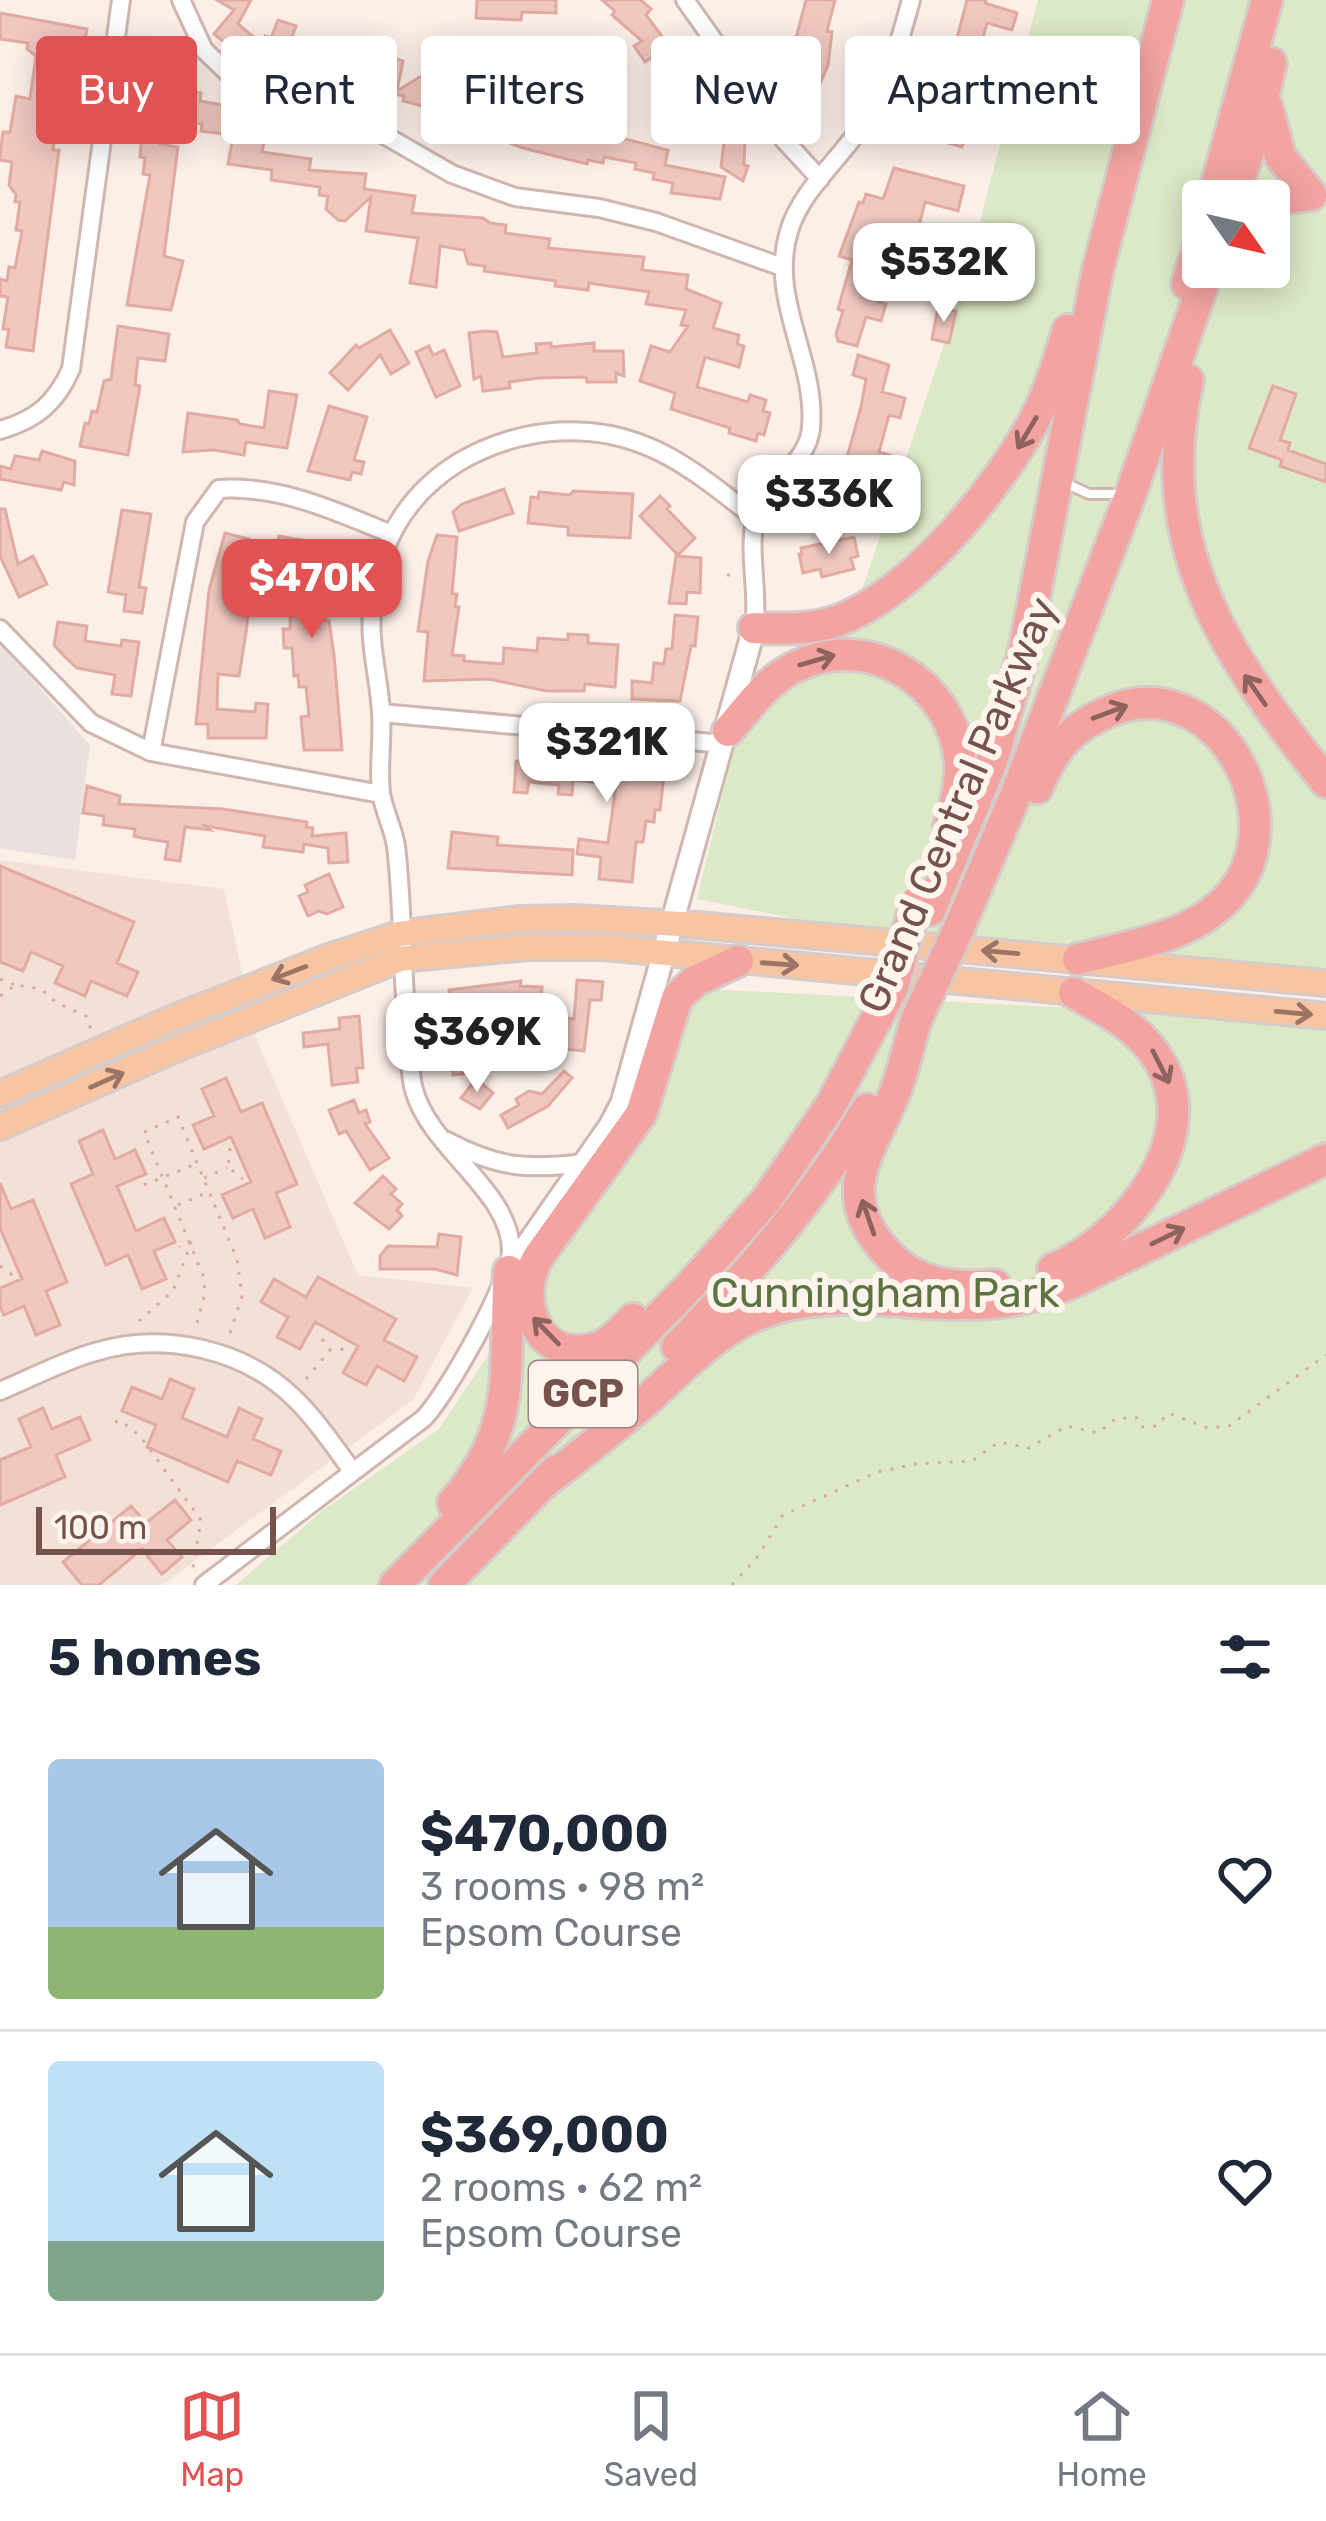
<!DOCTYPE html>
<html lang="en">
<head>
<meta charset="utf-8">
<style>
  :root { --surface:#fff; --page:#f2f2f3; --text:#1f2937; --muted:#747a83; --line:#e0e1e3; --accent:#e15253 }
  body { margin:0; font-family:Rubik,sans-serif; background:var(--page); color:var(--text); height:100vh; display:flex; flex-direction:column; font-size:45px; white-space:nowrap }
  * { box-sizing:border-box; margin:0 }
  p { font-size:39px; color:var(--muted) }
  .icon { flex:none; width:66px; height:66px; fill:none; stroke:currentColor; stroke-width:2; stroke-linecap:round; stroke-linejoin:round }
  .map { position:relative; height:1585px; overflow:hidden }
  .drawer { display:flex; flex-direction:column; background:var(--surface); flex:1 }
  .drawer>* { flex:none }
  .guide { position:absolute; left:36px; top:36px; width:1254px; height:108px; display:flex; gap:24px }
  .needle { width:78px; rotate:124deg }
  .controls { position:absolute; left:1182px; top:180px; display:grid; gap:24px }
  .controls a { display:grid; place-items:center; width:108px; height:108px; border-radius:12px; background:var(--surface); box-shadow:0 6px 30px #0003; font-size:60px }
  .scale { position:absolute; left:36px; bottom:30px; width:240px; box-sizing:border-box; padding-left:12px; border:6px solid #75524c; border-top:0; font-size:33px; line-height:42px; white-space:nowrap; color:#75524c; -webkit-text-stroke:9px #fef4ee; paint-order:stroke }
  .price { position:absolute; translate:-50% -102px; padding:0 27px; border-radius:24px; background:#fff; color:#222; font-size:39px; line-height:78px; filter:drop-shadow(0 3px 6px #0008) }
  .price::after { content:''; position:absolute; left:50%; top:72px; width:36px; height:27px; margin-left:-18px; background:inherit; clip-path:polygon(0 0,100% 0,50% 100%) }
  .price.on { background:var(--accent); color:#fff }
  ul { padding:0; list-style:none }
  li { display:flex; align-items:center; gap:36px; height:300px; padding:0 48px }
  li+li { border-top:3px solid var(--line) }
  li span { display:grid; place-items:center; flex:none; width:336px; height:240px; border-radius:12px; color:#555 }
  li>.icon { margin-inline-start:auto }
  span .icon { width:144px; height:144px; fill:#fffc; stroke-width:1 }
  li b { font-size:51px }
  h2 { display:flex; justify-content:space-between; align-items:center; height:144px; padding:0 48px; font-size:51px }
  .tag { padding:0 42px; border-radius:12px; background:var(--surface); box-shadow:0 6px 30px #0003; font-size:42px; line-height:108px }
  .tag.on { background:var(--accent); color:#fff }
  .menu { display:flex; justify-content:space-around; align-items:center; height:168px; border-top:3px solid var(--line); background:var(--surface); font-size:33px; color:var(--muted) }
  .menu a { display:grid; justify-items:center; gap:6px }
  .menu .on { color:var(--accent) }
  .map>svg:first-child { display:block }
  .residential { fill:#f3e0d6 }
  .industrial { fill:#eae1de }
  .green { fill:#dce9c6; fill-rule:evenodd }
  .building { fill:#f0c8c0; stroke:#e2aba1; stroke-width:3 }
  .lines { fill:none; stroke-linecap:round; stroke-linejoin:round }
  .service-casing { stroke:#cfb7b0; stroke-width:14 }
  .minor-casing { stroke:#cfb7b0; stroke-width:22 }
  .tertiary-casing { stroke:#cfb7b0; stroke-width:27 }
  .primary-casing { stroke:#d6cbc9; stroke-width:30 }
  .motorway-casing { stroke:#d6cbc9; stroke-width:36 }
  .path { stroke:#d5aba3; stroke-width:3; stroke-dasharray:3 9; stroke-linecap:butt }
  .service { stroke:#fff; stroke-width:8 }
  .minor { stroke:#fff; stroke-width:16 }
  .tertiary { stroke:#fff; stroke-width:21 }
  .primary { stroke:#f8c5a3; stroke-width:24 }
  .motorway { stroke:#f3a4a1; stroke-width:30 }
  .motorway-bridge-casing { stroke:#d6cbc9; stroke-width:36; stroke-linecap:butt }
  .motorway-bridge { stroke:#f3a4a1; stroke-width:30 }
  .oneway { stroke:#8e625d }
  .oneway2 { stroke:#9c7466 }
  .labels { text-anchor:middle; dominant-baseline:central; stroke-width:12; stroke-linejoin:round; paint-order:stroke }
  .shield { fill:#fef4ee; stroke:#9e837d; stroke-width:3 }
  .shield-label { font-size:39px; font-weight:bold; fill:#75524c }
  .street-label { font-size:42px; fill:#75524c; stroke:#fef4ee }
  .park-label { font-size:42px; fill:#5d7441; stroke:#fef4ee }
</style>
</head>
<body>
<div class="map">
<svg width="1326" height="1585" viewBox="0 0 1326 1585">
  <rect width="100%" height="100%" fill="#fcefe8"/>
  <path class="residential" d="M0 860 224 889 257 1041 358 1275 473 1288 413 1400 162 1585H0Z"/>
  <path class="industrial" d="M0 643 90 745 75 860 0 848Z"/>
  <path class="green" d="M1038 0H1326V973L887 937 697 899 750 679 856 608 960 297ZM1203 201H1269V267H1203Z
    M690 988 1109 1010 1326 1030V1585H236L322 1511 439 1429 645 1119Z"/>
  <path class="building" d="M217 0H251L238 24 262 44 265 36 271 38 278 20 296 26 282 63 249 51 244 58 214 34 234 10Z
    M477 0H556V13L522 12 521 20 476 18Z
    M602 0H641L651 9 646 15 700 87 705 83 745 140 744 165 748 166 743 181 721 167 724 142 713 127 701 135 651 58 645 62 634 46 642 41 612 15 615 11Z
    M806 0H835L827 31 832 32 828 65 813 100 791 94 795 80 779 76 784 55 791 57Z
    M967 0H986L985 3 1017 13 1012 30 987 23 966 99 975 102 962 147 916 134 944 44 952 46 956 42Z
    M0 13 87 29 84 45 88 46 81 100 75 99 71 124 57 123 53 150H59L33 351 6 347 9 329H3L8 297 0 296V279L7 281 9 267 15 268 22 231 16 230 20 202H15L16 195 9 185 12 162 0 160V155L3 132H10L16 96 30 99 36 56 27 49 28 43 0 39Z
    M327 39 403 61 397 91 423 75 439 78 442 66 455 69 452 81 484 88 482 96 534 104 533 108 549 112 548 119 668 150 665 165 725 177 720 199 671 193 673 183 653 179 654 173 635 169 636 163 604 157 603 163 588 160 587 164 523 148 507 142 510 127 460 120 463 104 431 98 423 106 403 101 404 96 381 91 383 81 359 76 355 87 341 83 343 77 318 69Z
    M146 86 201 93 200 101 228 106 224 134 201 131 202 124 163 118 160 144 178 147 164 256 183 261 171 310 127 305 150 175 143 174 145 158 140 157Z
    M234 132 265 137 262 152 311 159 309 170 366 174 364 189 415 196 412 213 483 218 490 223 506 225 505 233 550 239 548 248 644 257 642 270 688 275 686 289 721 303 713 328 739 335 737 344 744 346 739 367 705 357 697 387 748 402 750 395 766 400 763 411 770 413 764 435 758 433 756 441 729 433 730 428 671 409 675 393 640 381 651 346 670 352 688 326 681 325 686 310 646 304 649 292 589 283 588 290 555 286 556 281 484 271 485 266 468 264 464 250 440 246 436 287 410 283 418 238 366 231 371 197 345 221 338 220 326 209 328 196 319 195 320 187 271 180 272 170 228 164Z
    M894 168 964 186 958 211 925 202 916 238 884 229 870 284 882 287 878 302 886 304 881 321 866 317 857 346 838 341 836 334 843 311 838 309 852 260 839 256 859 202 863 203 866 194 883 199Z
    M938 308 956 311 949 343 932 339Z
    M118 326 169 334 165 361 138 358 135 385 140 386 128 455 80 446 85 423 89 424 92 411 97 412 104 381 111 379Z
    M390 330 409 363 391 374 380 355 348 390 330 373 356 345 359 348Z
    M485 331 497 332 503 357 537 353 536 344 551 343V347L594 343V351H623L624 376 616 373V382H587L586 377 539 378 509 382 510 388 483 391 481 376 474 379 469 333Z
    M429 346 433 355 444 350 460 386 436 397 416 352Z
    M858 355 889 365 882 392 905 398 900 418 889 415 879 452 890 455 875 503 860 499 854 529 826 523 828 514 801 508 804 497 834 504 861 407 866 379 853 375Z
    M1273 386 1296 394 1280 440 1290 443 1288 450 1326 464V482L1280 466 1282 460 1249 448Z
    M269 391 297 395 287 448 246 442 244 455 214 450 183 452 188 413 237 420 240 424 264 428Z
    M329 406 367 417 354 460 364 462 361 474 352 472 350 480 308 471Z
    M42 451 75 461 74 485 64 482 61 490 0 479V466L11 469 15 456 39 460Z
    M504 489 513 513 459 531 453 512 462 504Z
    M573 491 633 494 630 538 568 535V527L528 523 531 497 538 498 539 492 570 495Z
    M660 496 670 506 667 509 695 538 678 555 640 516Z
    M0 509H5L18 564 33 556 47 584 19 597 0 556Z
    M122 510 151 514 139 587 146 588 142 613 124 611 126 595 108 592Z
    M225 533 249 539 237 594 248 595 247 626 239 676 218 674 217 709 255 712 256 703 268 704 266 738H208V724H196L209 590Z
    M437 535 457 537 452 594H457L455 607H459L452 655 464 656V661L503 664 504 648 537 651 538 638 568 640V634L588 635V643L618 645 615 687 585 684 584 691H547L489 679 424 681 428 632 418 631 428 561Z
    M279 536 329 545 321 583H327L325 621H329L334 655 342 750H304L301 717 309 716 306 687H299L298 675 294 676 292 648H284L283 629H290L291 575 287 574 289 567 273 563Z
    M854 537 858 556 851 558 854 569 822 577 820 569 803 573 799 554H802L801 548Z
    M676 556 701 558 700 593 687 592 686 604 669 603Z
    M675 615 698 617 695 646H691L680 701 632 699V681L652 683 654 663 664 664 666 649H672Z
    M58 622 87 626 85 641 121 646 122 640 139 642 131 696 112 694 115 675 77 668 64 656 54 645Z
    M629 757 657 760 656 774 664 775 660 810H655L654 822 646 821 643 842H636L632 882 599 879 601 857 577 854 579 839 608 843 616 785 573 780 572 795 558 794 559 785 529 782 527 793 514 792 516 761H553L626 770Z
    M87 786 120 796 119 804 223 809 307 822 306 827 313 828 312 836 346 833 348 862 329 863 328 848 304 844 303 852 263 847 265 836 205 826 210 830 185 827 180 861 165 859 168 842 142 838 134 836 135 829 103 825 104 816 83 813Z
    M452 832 498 837 497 845 573 850 572 875 448 868Z
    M0 866 134 922 117 963 138 972 127 996 91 981 85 996 55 983 63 966 31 952 23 971 0 962Z
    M329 874 343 907 327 914 319 911 308 916 299 896 308 892 305 885Z
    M577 980 603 982 601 1000H590L584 1051 564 1049 567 1018 574 1019Z
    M521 981 520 986 542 987 541 1002 519 1001 517 1028 451 1025 449 990Z
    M359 1016 363 1068H356L358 1082 332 1085 328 1044 304 1047 303 1033 340 1029 339 1018Z
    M474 1050 487 1052 488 1061 477 1072 453 1075 451 1053Z
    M564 1071 572 1078 548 1106 508 1128 501 1115 519 1105 516 1099 529 1091 542 1094Z
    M226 1078 241 1112 262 1103 297 1184 276 1193 290 1227 265 1238 253 1209 233 1218 222 1195 251 1182 231 1137 204 1149 193 1125 214 1116 202 1089Z
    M476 1079 493 1093 480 1109 461 1098Z
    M354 1100 359 1113 366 1110 370 1122 365 1124 389 1158 370 1170 346 1131 339 1134 329 1110Z
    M103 1130 115 1159 135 1150 146 1174 117 1186 136 1231 164 1218 175 1242 154 1251 166 1279 142 1289 128 1255 106 1265 71 1184 93 1174 79 1141Z
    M383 1176 396 1189 391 1194 402 1204 397 1210 402 1216 389 1229 355 1203Z
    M0 1183 11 1209 33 1200 67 1282 46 1291 60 1325 36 1335 24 1306 4 1315 0 1306V1288L22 1279 0 1228Z
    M439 1234 461 1237 457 1275 435 1269H380V1256L388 1246 437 1247Z
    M318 1277 396 1319 384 1340 417 1357 404 1381 377 1366 366 1385 343 1373 358 1346 315 1322 300 1349 277 1337 288 1317 261 1302 274 1279 306 1297Z
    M170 1379 194 1389 182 1418 227 1437 239 1408 262 1419 253 1439 281 1451 271 1475 237 1461 228 1482 147 1447 156 1425 122 1411 132 1387 162 1399Z
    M43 1408 52 1429 80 1417 90 1440 56 1455 65 1477 0 1505V1460L31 1447 19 1419Z
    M175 1500 191 1520 167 1540 182 1557 162 1574 142 1549 99 1585H82L63 1562 131 1506 146 1523Z"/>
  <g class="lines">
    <defs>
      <path id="service" d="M1063 482 1089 494H1123"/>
      <path id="minor" d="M181 0 204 50 230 75 360 121 452 174 515 197 599 208 656 222 782 267
        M685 0 784 140 820 179
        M0 430C36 420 56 403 71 369L121 0
        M754 628C760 590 745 545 758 511 769 478 807 465 811 428 817 360 768 300 789 231 801 191 838 161 861 127 887 88 899 44 911 0
        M0 629 91 723 151 752 381 794
        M381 713 724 744
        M151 752 195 522 219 489C279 485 335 511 389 533
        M447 1141C498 1168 528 1170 584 1163
        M0 1391C31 1378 63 1361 95 1352 163 1331 245 1349 295 1399 317 1420 335 1448 353 1472
        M204 1585 424 1418C447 1394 511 1281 511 1251 511 1191 430 1149 414 1090 410 1076 410 1059 409 1045 401 979 404 912 396 846 393 828 384 811 381 793 378 767 383 738 381 712 379 679 369 644 372 612 376 548 404 496 459 462 498 439 544 428 589 432 659 438 703 478 755 518"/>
      <path id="tertiary" d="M509 1271 610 1126 622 1103 754 628"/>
      <path id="primary" d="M0 1094 171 1019 326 958 399 934 519 919 574 918 698 925 1326 983
        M0 1127 173 1050 400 959 528 947H604L1326 1016"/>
      <path id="motorway" d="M1267 106 1280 156 1311 195
        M1234 195 1256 129 1271 63
        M1212 201 1267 0
        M1265 201 1311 195
        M1187 284 1203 232
        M1188 380C1150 548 1227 657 1326 782
        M754 628C781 629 811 630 837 621 915 592 998 489 1036 417 1050 390 1059 360 1068 330
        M728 731C748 708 767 680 795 667 868 630 953 682 960 762 961 785 956 805 949 826
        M1037 788C1053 749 1071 727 1110 711 1214 667 1299 815 1230 895 1195 937 1128 946 1078 959
        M930 910 992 761 1024 651 1098 269 1168 0
        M959 928 1016 794 1131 493 1209 267
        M916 1020C909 1044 904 1069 895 1092 871 1153 830 1194 890 1256 917 1284 958 1289 995 1285
        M1053 1269C1123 1240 1206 1141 1160 1062 1141 1028 1106 1011 1074 993
        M633 1319C622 1330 611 1343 596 1348 538 1365 512 1299 539 1256L641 1114 677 998 695 981 738 961
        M677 1347C749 1273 814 1199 867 1109
        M540 1486C576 1458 613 1430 647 1400 689 1362 724 1322 780 1307 880 1281 963 1329 1069 1284L1326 1159
        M453 1503C522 1422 502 1367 509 1271
        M395 1585 688 1288 767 1199 831 1105 893 987
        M444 1585 555 1471"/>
    </defs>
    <use href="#service" class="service-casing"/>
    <use href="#minor" class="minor-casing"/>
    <use href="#tertiary" class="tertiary-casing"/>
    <use href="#primary" class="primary-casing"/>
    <use href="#motorway" class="motorway-casing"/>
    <path class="path" d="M727 575H733
      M0 979 15 985
      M0 996 16 985 41 989 57 1003 86 1016 92 1032
      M230 1148 228 1167 243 1179
      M204 1178 227 1168
      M144 1185 196 1164
      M178 1205 208 1192
      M0 1247V1246
      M0 1266 14 1276
      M139 1321 173 1291 191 1243 179 1247
      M197 1323 205 1293 204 1278 144 1132 178 1117 237 1259 242 1296 230 1333
      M322 1339 330 1350 349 1349
      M306 1379 330 1350
      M115 1422 120 1420 140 1436 201 1520 193 1568
      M732 1585 758 1556 783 1515 877 1472 915 1464 972 1461 999 1442 1029 1448 1067 1426 1098 1433 1115 1419 1136 1417 1141 1427 1157 1426 1168 1413 1208 1428 1229 1426 1326 1355"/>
    <use href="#service" class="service"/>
    <use href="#minor" class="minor"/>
    <use href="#tertiary" class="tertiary"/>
    <use href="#primary" class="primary"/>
    <use href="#motorway" class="motorway"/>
    <defs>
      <path id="motorway-bridge" d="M893 987 916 902
        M916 1020 959 928"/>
    </defs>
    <use href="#motorway-bridge" class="motorway-bridge-casing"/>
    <use href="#motorway-bridge" class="motorway-bridge"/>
  </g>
  <defs><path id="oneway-shaft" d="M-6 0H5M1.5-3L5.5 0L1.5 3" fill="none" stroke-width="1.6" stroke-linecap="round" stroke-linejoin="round" transform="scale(3)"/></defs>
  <g class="oneway">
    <use href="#oneway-shaft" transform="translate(1027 433) rotate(121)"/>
    <use href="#oneway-shaft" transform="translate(817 660) rotate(-16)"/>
    <use href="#oneway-shaft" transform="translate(1255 690) rotate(-125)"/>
    <use href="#oneway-shaft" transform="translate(1110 712) rotate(-20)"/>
    <use href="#oneway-shaft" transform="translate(1161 1067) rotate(63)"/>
    <use href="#oneway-shaft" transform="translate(868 1217) rotate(-109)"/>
    <use href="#oneway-shaft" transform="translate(1168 1236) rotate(-26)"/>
    <use href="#oneway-shaft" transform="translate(546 1331) rotate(-134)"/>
  </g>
  <g class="oneway2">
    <use href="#oneway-shaft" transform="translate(1000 952) rotate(-175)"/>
    <use href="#oneway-shaft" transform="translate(780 964) rotate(4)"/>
    <use href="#oneway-shaft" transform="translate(289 973) rotate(159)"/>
    <use href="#oneway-shaft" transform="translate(1294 1013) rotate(5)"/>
    <use href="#oneway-shaft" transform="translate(107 1080) rotate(-24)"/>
  </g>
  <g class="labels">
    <rect class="shield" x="529" y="1361" width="108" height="66" rx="9"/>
    <g class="shield-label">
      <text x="583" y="1394">GCP</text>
    </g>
    <g class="street-label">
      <text transform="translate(958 805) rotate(-67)">Grand Central Parkway</text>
    </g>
    <g class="park-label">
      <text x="885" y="1293">Cunningham Park</text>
    </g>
  </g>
</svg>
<div class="controls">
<a><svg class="needle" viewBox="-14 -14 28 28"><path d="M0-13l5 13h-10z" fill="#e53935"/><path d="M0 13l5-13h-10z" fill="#747a83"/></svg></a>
</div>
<div class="scale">100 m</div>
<b class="price" style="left:944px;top:325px">$532K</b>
<b class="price" style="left:829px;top:557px">$336K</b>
<b class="price on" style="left:312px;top:641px">$470K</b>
<b class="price" style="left:607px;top:805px">$321K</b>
<b class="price" style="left:477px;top:1095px">$369K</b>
<div class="guide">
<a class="tag on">Buy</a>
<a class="tag">Rent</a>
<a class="tag">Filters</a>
<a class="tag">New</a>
<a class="tag">Apartment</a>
</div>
</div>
<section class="drawer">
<h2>5 homes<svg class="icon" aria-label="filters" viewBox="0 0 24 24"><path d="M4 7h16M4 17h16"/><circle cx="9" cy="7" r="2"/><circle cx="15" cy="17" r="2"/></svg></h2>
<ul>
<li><span style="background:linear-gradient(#a9c7e8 70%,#8fb573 0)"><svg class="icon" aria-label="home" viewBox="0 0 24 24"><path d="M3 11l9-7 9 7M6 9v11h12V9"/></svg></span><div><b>$470,000</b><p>3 rooms · 98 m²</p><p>Epsom Course</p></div><svg class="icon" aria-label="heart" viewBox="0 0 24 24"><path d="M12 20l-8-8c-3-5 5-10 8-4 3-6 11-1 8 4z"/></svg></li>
<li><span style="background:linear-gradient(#bfe0f5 75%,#7fa58c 0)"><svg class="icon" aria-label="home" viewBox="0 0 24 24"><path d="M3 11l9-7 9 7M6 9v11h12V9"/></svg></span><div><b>$369,000</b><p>2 rooms · 62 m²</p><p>Epsom Course</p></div><svg class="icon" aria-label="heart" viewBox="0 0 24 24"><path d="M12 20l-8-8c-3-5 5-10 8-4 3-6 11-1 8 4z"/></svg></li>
</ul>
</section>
<nav class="menu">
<a class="on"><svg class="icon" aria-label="map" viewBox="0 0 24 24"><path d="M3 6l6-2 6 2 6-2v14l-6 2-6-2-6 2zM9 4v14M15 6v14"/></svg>Map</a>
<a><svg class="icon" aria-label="saved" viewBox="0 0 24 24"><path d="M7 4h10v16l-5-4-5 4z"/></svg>Saved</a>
<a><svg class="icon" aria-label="home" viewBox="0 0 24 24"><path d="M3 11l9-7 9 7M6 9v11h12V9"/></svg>Home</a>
</nav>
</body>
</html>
